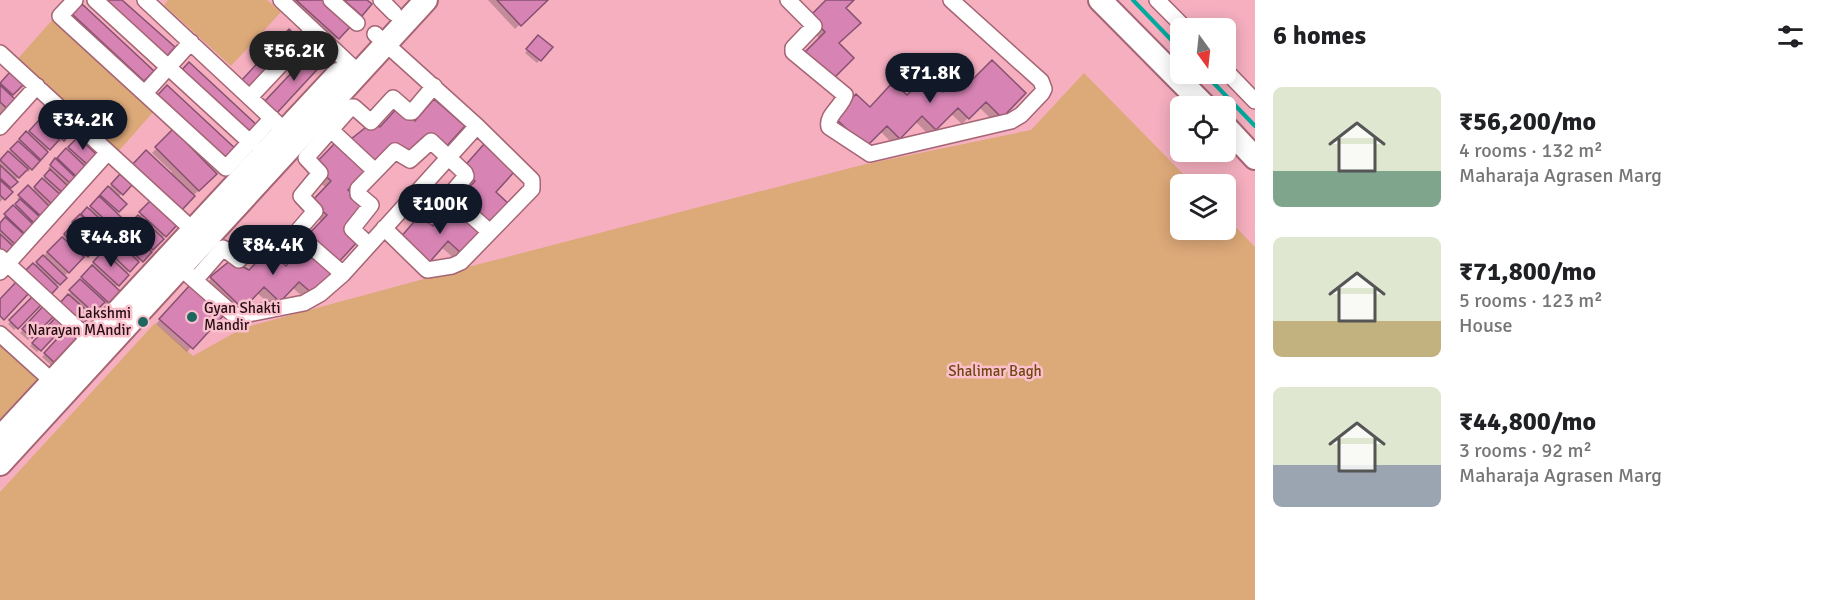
<!DOCTYPE html>
<html lang="en">
<head>
<meta charset="utf-8">
<style>
  :root { --surface:#fff; --page:#f2f2f2; --text:#202124; --muted:#757577; --accent:#111827 }
  body { margin:0; font-family:Signika,sans-serif; background:var(--page); color:var(--text); height:100vh; display:flex; flex-direction:column; font-size:22px; white-space:nowrap }
  * { box-sizing:border-box; margin:0 }
  p { font-size:20px; color:var(--muted) }
  .icon { flex:none; width:33px; height:33px; fill:none; stroke:currentColor; stroke-width:2; stroke-linecap:round; stroke-linejoin:round }
  .map { position:relative; flex:1; overflow:hidden }
  .sheet { display:flex; flex-direction:column; background:var(--surface); width:570px }
  .sheet>* { flex:none }
  .needle { width:39px; rotate:165deg }
  .buttons { position:absolute; left:1170px; top:18px; display:grid; gap:12px }
  .buttons a { display:grid; place-items:center; width:66px; height:66px; border-radius:9px; background:var(--surface); box-shadow:0 3px 15px #0003; font-size:30px }
  .price { position:absolute; translate:-50% -51px; padding:0 14px; border-radius:21px; background:var(--accent); color:#fff; font-size:20px; line-height:39px; filter:drop-shadow(0 2px 3px #0008) }
  .price::after { content:''; position:absolute; left:50%; top:36px; width:18px; height:14px; margin-left:-9px; background:inherit; clip-path:polygon(0 0,100% 0,50% 100%) }
  .price.selected { background:#222; color:#fff }
  ul { padding:0; list-style:none }
  li { display:flex; align-items:center; gap:18px; height:150px; padding:0 18px }
  li span { display:grid; place-items:center; flex:none; width:168px; height:120px; border-radius:9px; color:#555 }
  li>.icon { margin-inline-start:auto }
  span .icon { width:72px; height:72px; fill:#fffc; stroke-width:1 }
  li b { font-size:26px }
  h2 { display:flex; justify-content:space-between; align-items:center; height:72px; padding:0 18px; font-size:26px }
  main { display:flex; flex:1; min-height:0 }
  .map>svg:first-child { display:block }
  .green { fill:#dca979 }
  .shadow { fill:#0003 }
  .lines { fill:none; stroke-linecap:round; stroke-linejoin:round }
  .stream { stroke:#01ab9d; stroke-width:4 }
  .building { fill:#d784b5; stroke:#865070; stroke-width:1.5 }
  .street-casing { stroke:#a56574; stroke-width:18 }
  .secondary-casing { stroke:#a56574; stroke-width:26 }
  .street { stroke:#fff; stroke-width:15 }
  .secondary { stroke:#fff; stroke-width:22 }
  .poi-dot { fill:#1e675f; stroke:#fac1cd; stroke-width:2 }
  .labels { text-anchor:middle; dominant-baseline:central; stroke-width:5; stroke-linejoin:round; paint-order:stroke }
  .poi-label { font-size:15px; fill:#270e15; stroke:#fac1cd; text-anchor:start }
  .park-label { font-size:15px; fill:#734612; stroke:#fac1cd }
</style>
</head>
<body>
<main>
<div class="map">
<svg width="1255" height="600" viewBox="0 0 1255 600">
  <rect width="100%" height="100%" fill="#f5afbf"/>
  <path class="green" d="M168 0H267L281 12 231 66 164 5Z
    M53 19 155 110 117 153 15 62Z
    M1084 73 1193 184H1180V230H1226V217L1255 247V600H0V492L155 323 193 356 243 328 468 267 862 165 1031 130Z
    M0 336 46 379 0 429Z"/>
  <path class="shadow" d="M287 0H320L349 26 333 42Z
    M334 0H365L370 5 356 20Z
    M488 0H546L515 29Z
    M825 0H852L844 8 859 23 800 59 820 39 804 23 827 2Z
    M82 6 152 71 138 84 69 20Z
    M535 40 540 60 537 63 525 53Z
    M10 75 21 85 10 96 16 102 0 118V84Z
    M971 83 1024 93 995 123 979 107 962 124 950 113 929 135 915 121 893 144 880 131 859 152 829 124 856 96 869 109 907 97 943 94Z
    M50 109 72 130 60 142 57 140 28 172 25 169 8 189 10 192 0 202V161Z
    M173 131 215 174 174 215 170 174 172 172 152 153Z
    M78 139 96 156 66 186 68 188 32 225 24 237 0 258V223L19 201 17 199 28 188 32 191 50 171 48 168Z
    M421 140 399 163 386 151 346 190 364 207 305 299 292 287 273 307 256 292 236 314 205 284 231 262 249 272 285 267 304 247 322 222 307 208 326 188 309 172 335 145Z
    M484 146 479 233 455 259 441 247 433 228 470 188 457 176Z
    M120 176 130 186 118 197 125 204 115 214 119 217 92 246 94 248 85 258 82 256 44 300 34 266Z
    M151 202 175 225 126 274 115 288 119 292 107 305 103 302 78 327 57 308 93 267 91 265 127 231Z
    M190 287 222 315 187 352 156 324Z
    M32 299 39 305 14 330 8 324Z
    M45 306 53 314 28 340 20 333Z
    M56 319 63 326 37 352 30 346Z
    M67 330 53 367 42 357Z"/>
  <g class="lines">
    <path class="stream" d="M1133 0 1180 49
      M1205 74 1255 126"/>
  </g>
  <path class="building" d="M101 0H122L175 47 165 58Z
    M296 0H322L351 26 339 39Z
    M344 0H367L372 4 362 16Z
    M497 0H548L521 26Z
    M826 0H854L846 8 861 23 839 43 854 58 833 79 805 52 825 32 810 16Z
    M82 4 154 71 144 81 72 14Z
    M289 29 298 38 250 89 241 81Z
    M538 35 553 47 541 61 526 49Z
    M313 50 325 61 276 114 264 102Z
    M992 60 1026 93 1002 118 986 102 969 119 958 108 936 130 922 116 900 139 887 126 866 147 834 117 856 94 870 107 893 82 907 95 926 76 943 92 961 72 971 81Z
    M189 62 260 128 250 138 180 72Z
    M10 72 23 85 13 95 0 83Z
    M0 85 18 102 10 111 0 102Z
    M167 85 238 151 228 163 156 97Z
    M434 99 465 126 444 149 428 135 407 158 393 145 373 167 346 143 370 124 380 127 399 106 415 121Z
    M50 107 74 130 64 141 39 118Z
    M39 120 59 140 50 150 29 131Z
    M173 129 217 174 199 191 155 147Z
    M26 131 48 152 41 160 19 139Z
    M78 137 98 156 89 166 68 147Z
    M18 141 40 161 32 170 10 149Z
    M335 143 366 171 348 190 367 207 359 240 336 265 306 237 327 215 312 201 331 181 314 165Z
    M484 144 515 171 496 192 510 205 490 227 459 199 475 181 462 169Z
    M66 148 87 168 78 178 57 158Z
    M146 150 195 196 180 212 131 166Z
    M8 151 28 169 19 178 0 160Z
    M55 158 76 178 71 184 50 165Z
    M0 165 18 182 11 188 0 178Z
    M50 169 70 188 64 194 44 176Z
    M120 174 132 185 123 195 111 184Z
    M42 178 65 199 56 208 34 187Z
    M0 180 13 192 5 200 0 195Z
    M28 185 52 209 43 218 18 195Z
    M108 186 127 204 119 212 100 195Z
    M99 196 121 217 112 226 90 206Z
    M20 199 41 218 35 224 15 204Z
    M151 200 177 225 166 237 139 212Z
    M13 205 36 227 27 236 4 214Z
    M452 206 482 233 462 254 448 241 428 264 399 239 420 215 433 226Z
    M87 207 110 228 104 235 81 214Z
    M80 214 104 237 96 244 72 222Z
    M138 215 164 239 153 250 127 226Z
    M5 217 28 238 19 248 0 230V223Z
    M72 225 96 248 88 257 64 234Z
    M127 229 152 252 143 262 118 238Z
    M0 234 16 249 7 259 0 253Z
    M62 237 84 257 69 273 47 252Z
    M116 240 139 262 130 272 107 250Z
    M305 244 334 271 313 294 299 282 280 302 264 287 243 309 210 277 231 260 249 270 268 250 286 266Z
    M103 251 129 275 119 286 93 262Z
    M43 255 67 278 60 285 36 262Z
    M33 263 58 287 48 298 22 274Z
    M92 265 121 292 110 304 81 277Z
    M80 279 105 302 94 313 69 290Z
    M17 281 29 293 4 320 0 316V299Z
    M190 285 224 315 193 349 159 319Z
    M68 294 92 315 82 325 59 304Z
    M32 297 41 305 18 329 9 320Z
    M45 304 56 314 32 338 22 329Z
    M56 317 65 325 41 351 32 343Z
    M67 328 80 340 57 365 44 353Z"/>
  <g class="lines">
    <defs>
      <path id="street" d="M75 0 60 16 226 168 272 118
        M95 0 251 143
        M145 0 279 125
        M281 0 359 73
        M331 0 357 23
        M381 0 394 13
        M788 0 814 26 793 48V52L845 95C842 107 826 115 829 127L870 154 1011 121 1021 115 1042 93 1044 89 1041 81 951 0
        M1157 0 1185 28
        M0 53 193 230
        M1226 71 1255 101
        M145 93 191 42
        M250 97 313 30
        M0 127 37 86
        M331 130 375 171
        M449 196 490 232
        M384 228 427 270 452 266 461 262 532 189V180L477 126
        M296 233 343 274
        M369 245 352 229 371 205 358 194V189L395 151 410 160 431 141 465 173 466 176 432 216 412 198
        M0 257 90 340
        M175 263 233 314 238 316 304 303 320 294 343 274 477 126 375 34
        M0 272 108 152
        M196 279 223 248 239 260 256 240 258 239 275 255 278 254 315 211 301 196 320 173 306 158 351 107H354L371 122 393 98 409 112H412L434 86
        M0 334 52 381"/>
      <path id="secondary" d="M1100 0 1205 106
        M1226 127 1255 158
        M0 438 338 74
        M0 464 426 0"/>
    </defs>
    <use href="#street" class="street-casing"/>
    <use href="#secondary" class="secondary-casing"/>
    <use href="#street" class="street"/>
    <use href="#secondary" class="secondary"/>
  </g>
  <g class="poi-dot">
    <circle cx="192" cy="317" r="6"/>
    <circle cx="143" cy="322" r="6"/>
  </g>
  <g class="labels">
    <g class="poi-label">
      <text x="204" y="308">Gyan Shakti<tspan x="204" dy="17">Mandir</tspan></text>
      <text x="131" y="313" text-anchor="end">Lakshmi<tspan x="131" dy="17">Narayan MAndir</tspan></text>
    </g>
    <g class="park-label">
      <text x="995" y="371">Shalimar Bagh</text>
    </g>
  </g>
</svg>
<div class="buttons">
<a><svg class="needle" viewBox="-14 -14 28 28"><path d="M0-13l5 13h-10z" fill="#e53935"/><path d="M0 13l5-13h-10z" fill="#757577"/></svg></a>
<a><svg class="icon" aria-label="locate" viewBox="0 0 24 24"><circle cx="12" cy="12" r="6"/><path d="M12 2v4M12 18v4M2 12h4M18 12h4"/></svg></a>
<a><svg class="icon" aria-label="layers" viewBox="0 0 24 24"><path d="M12 4l9 5-9 5-9-5zM3 14l9 5 9-5"/></svg></a>
</div>
<b class="price selected" style="left:294px;top:82px">₹56.2K</b>
<b class="price" style="left:930px;top:104px">₹71.8K</b>
<b class="price" style="left:83px;top:151px">₹34.2K</b>
<b class="price" style="left:440px;top:235px">₹100K</b>
<b class="price" style="left:111px;top:268px">₹44.8K</b>
<b class="price" style="left:273px;top:276px">₹84.4K</b>
</div>
<section class="sheet">
<h2>6 homes<svg class="icon" aria-label="filters" viewBox="0 0 24 24"><path d="M4 7h16M4 17h16"/><circle cx="9" cy="7" r="2"/><circle cx="15" cy="17" r="2"/></svg></h2>
<ul>
<li><span style="background:linear-gradient(#dfe7d0 70%,#7fa58c 0)"><svg class="icon" aria-label="home" viewBox="0 0 24 24"><path d="M3 11l9-7 9 7M6 9v11h12V9"/></svg></span><div><b>₹56,200/mo</b><p>4 rooms · 132 m²</p><p>Maharaja Agrasen Marg</p></div></li>
<li><span style="background:linear-gradient(#dfe7d0 70%,#c2b280 0)"><svg class="icon" aria-label="home" viewBox="0 0 24 24"><path d="M3 11l9-7 9 7M6 9v11h12V9"/></svg></span><div><b>₹71,800/mo</b><p>5 rooms · 123 m²</p><p>House</p></div></li>
<li><span style="background:linear-gradient(#dfe7d0 65%,#9aa5b1 0)"><svg class="icon" aria-label="home" viewBox="0 0 24 24"><path d="M3 11l9-7 9 7M6 9v11h12V9"/></svg></span><div><b>₹44,800/mo</b><p>3 rooms · 92 m²</p><p>Maharaja Agrasen Marg</p></div></li>
</ul>
</section>
</main>
</body>
</html>
